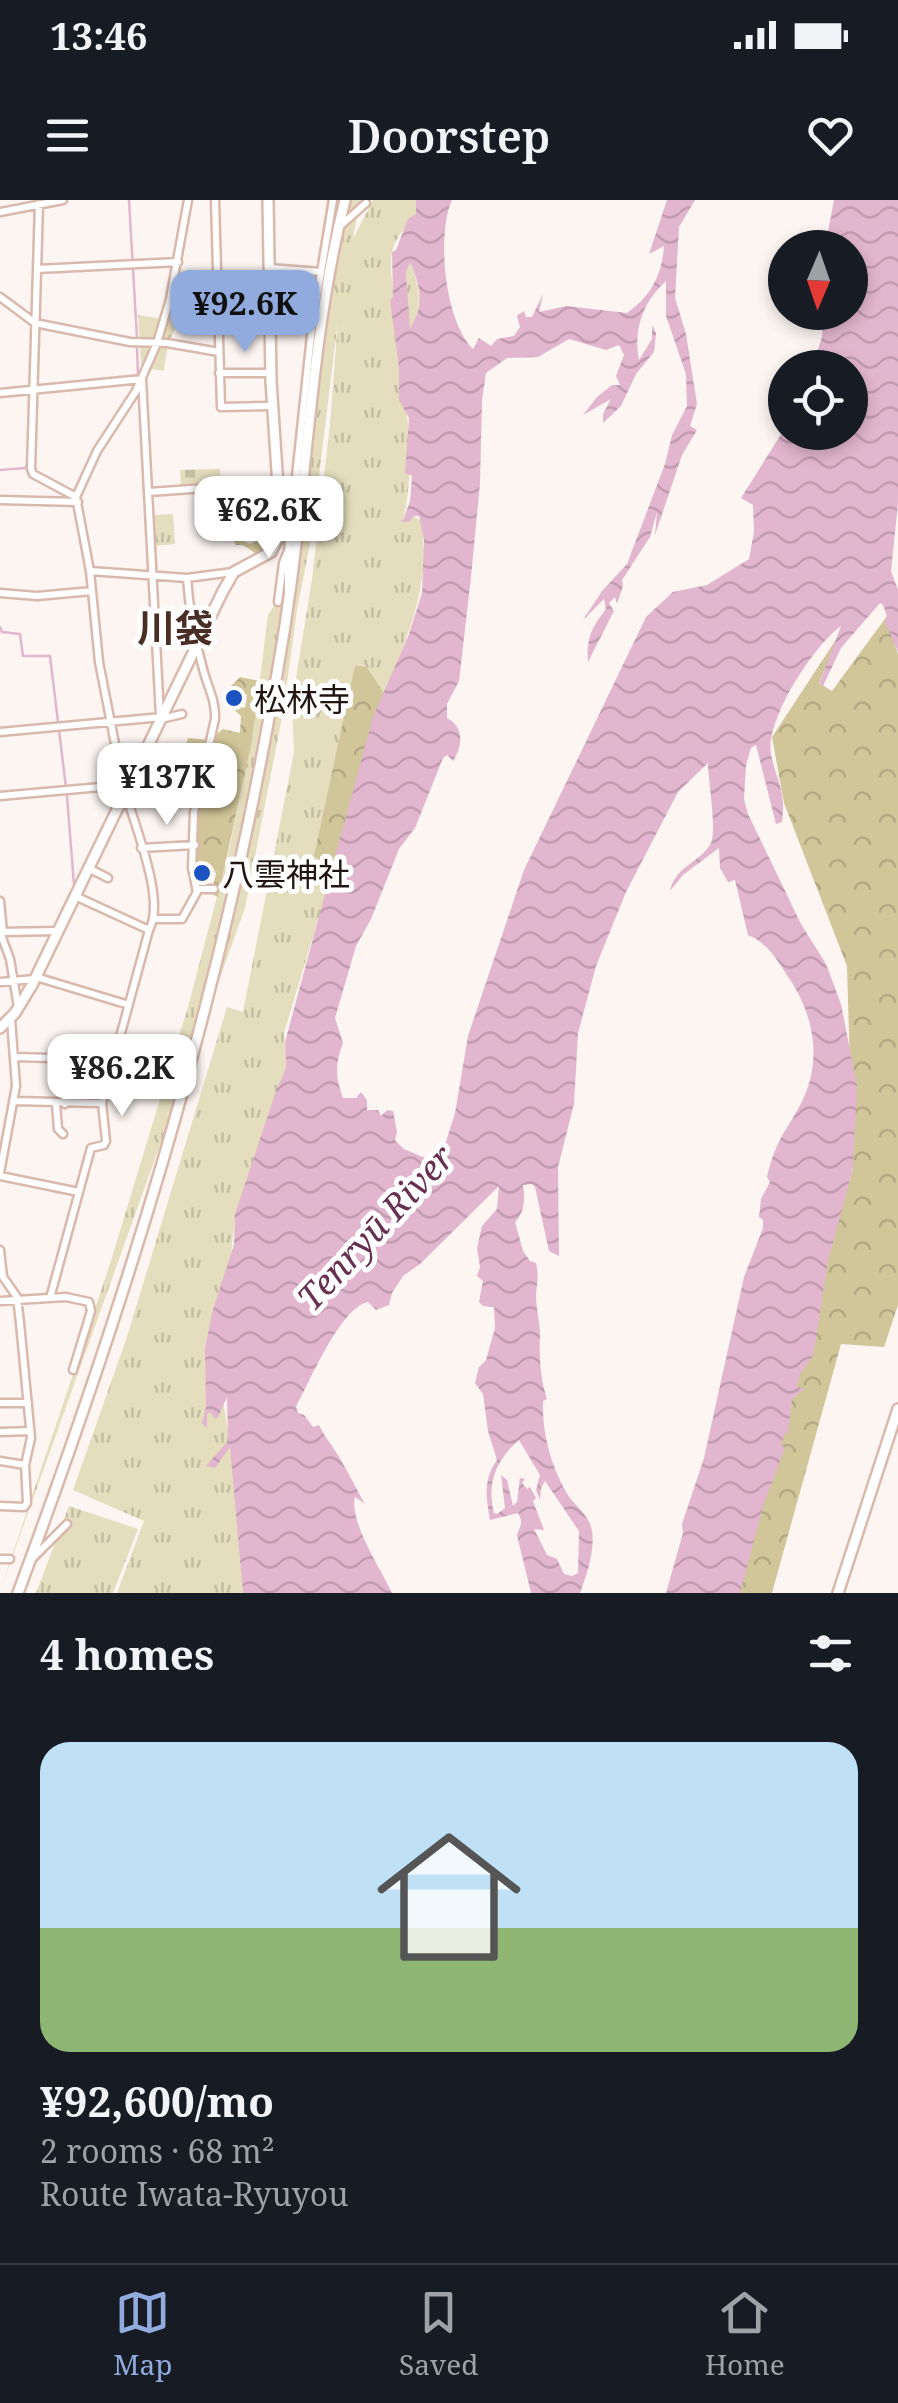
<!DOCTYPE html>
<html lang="en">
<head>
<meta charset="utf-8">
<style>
  :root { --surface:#171b24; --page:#20242c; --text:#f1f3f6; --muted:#9ea1a6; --line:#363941; --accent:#91abde }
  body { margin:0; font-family:"Noto Serif","Noto Sans JP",serif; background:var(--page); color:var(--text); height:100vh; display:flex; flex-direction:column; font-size:38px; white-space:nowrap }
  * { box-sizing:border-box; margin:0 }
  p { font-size:32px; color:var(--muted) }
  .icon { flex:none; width:55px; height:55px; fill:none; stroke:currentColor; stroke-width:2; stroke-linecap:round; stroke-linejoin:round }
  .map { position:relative; height:1393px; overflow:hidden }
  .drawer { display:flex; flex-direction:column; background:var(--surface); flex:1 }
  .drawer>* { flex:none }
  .needle { width:65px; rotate:182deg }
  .controls { position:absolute; left:768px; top:30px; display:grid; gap:20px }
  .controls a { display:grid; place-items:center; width:100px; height:100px; border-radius:50%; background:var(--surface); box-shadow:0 5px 15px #0003; font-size:50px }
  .price { position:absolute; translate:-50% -85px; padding:0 22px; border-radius:20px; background:#fff; color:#222; font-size:32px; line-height:65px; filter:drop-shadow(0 2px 5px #0008) }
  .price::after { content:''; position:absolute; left:50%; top:60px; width:30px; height:22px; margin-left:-15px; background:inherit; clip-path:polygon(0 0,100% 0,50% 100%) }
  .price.current { background:var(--accent); color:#111 }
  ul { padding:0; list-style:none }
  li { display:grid; align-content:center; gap:20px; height:530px; padding:0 40px }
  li+li { border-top:2px solid var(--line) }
  li span { display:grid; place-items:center; height:310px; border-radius:30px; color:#555 }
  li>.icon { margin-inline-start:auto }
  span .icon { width:180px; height:180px; fill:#fffc; stroke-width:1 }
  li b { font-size:42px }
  h2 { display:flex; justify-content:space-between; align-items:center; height:120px; padding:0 40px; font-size:42px }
  .status { display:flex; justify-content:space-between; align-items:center; height:70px; padding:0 50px; background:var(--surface); direction:ltr }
  .status svg { height:28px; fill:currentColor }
  header { display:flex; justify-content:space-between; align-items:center; height:130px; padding:0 40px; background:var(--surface); font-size:45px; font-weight:600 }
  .tab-bar { display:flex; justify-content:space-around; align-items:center; height:140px; border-top:2px solid var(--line); background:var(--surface); font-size:28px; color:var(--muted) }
  .tab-bar a { display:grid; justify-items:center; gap:5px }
  .tab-bar .current { color:var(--accent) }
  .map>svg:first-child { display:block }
  .grass { fill:url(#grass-tufts) }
  .forest { fill:url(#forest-crowns) }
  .cemetery { fill:url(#cemetery-stones) }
  .water { fill:url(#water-waves); fill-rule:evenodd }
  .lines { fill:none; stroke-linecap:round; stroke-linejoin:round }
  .stream { stroke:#e2b6ce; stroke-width:2.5 }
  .minor-casing { stroke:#dab9ad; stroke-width:11 }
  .major-casing { stroke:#dab9ad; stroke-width:14 }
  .minor { stroke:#fff; stroke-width:6 }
  .major { stroke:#fff; stroke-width:9 }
  .poi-dot { fill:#1b54c0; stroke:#fff; stroke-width:4 }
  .labels { text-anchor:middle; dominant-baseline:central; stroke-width:10; stroke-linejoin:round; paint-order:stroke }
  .poi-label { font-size:32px; fill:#201511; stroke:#fff; text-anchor:start }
  .water-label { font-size:35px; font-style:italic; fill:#673051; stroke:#fff }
  .quarter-label { font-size:38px; font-weight:bold; fill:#482e25; stroke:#fff }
</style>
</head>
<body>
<div class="status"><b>13:46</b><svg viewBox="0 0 49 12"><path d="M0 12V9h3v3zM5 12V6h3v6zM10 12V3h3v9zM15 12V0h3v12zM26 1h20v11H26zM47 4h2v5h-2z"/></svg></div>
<header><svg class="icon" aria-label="menu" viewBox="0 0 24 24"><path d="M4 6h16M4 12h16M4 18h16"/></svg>Doorstep<svg class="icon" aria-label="heart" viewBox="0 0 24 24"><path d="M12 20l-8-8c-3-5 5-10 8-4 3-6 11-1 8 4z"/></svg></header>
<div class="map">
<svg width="898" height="1393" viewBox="0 0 898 1393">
  <defs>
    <pattern id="grass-tufts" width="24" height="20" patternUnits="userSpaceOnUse" patternTransform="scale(2.5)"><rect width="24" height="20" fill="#e4ddbe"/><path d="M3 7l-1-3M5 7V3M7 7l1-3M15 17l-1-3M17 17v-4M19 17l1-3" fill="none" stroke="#c3bda2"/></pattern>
    <pattern id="forest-crowns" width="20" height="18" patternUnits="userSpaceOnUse" patternTransform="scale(2.5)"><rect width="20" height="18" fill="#d1c69a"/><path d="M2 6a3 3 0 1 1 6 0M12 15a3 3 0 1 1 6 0" fill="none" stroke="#b3a984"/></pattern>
    <pattern id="cemetery-stones" width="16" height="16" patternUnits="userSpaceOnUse" patternTransform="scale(2.5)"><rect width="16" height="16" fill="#e4ddbe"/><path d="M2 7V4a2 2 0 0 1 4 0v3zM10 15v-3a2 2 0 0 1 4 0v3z" fill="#c3bda2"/></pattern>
    <pattern id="water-waves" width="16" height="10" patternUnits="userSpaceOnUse" patternTransform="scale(2.5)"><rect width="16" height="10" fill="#e2b6ce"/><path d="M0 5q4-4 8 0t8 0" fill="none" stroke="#c29cb0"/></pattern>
  </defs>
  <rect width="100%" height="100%" fill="#fcf5f2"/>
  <path class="grass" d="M327 0H360L353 39 373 0H417L416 14C407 26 394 38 392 53 389 67 393 85 394 99 397 174 421 245 403 320L409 321 413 316 421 321C432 383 408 437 384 493L367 467 323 662 337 657 284 833 286 868 235 1019 231 1054 208 1135 223 1200 233 1264 243 1393H117L144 1321 73 1290 127 1137 227 807 243 812 294 552 292 503 312 379 330 225 338 121 312 333 297 410 283 512 245 708 0 1391 109 1067 188 807 228 655 253 534 268 415 276 403 284 361 307 126Z
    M410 60C418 84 424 103 412 127H408L406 73Z
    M172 88 188 90C181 119 166 141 164 171L146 168 142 177 138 115 162 119Z
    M173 314 175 344 153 346V315Z
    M186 563 201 571 195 586 172 581 174 564Z
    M69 1306 138 1329 113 1393H36Z"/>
  <path class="forest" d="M220 291 238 298 244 316 233 320 220 301 210 302 203 307 201 295Z
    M229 334 250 344 265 337 275 343 276 347 259 355 242 345H236Z
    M887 416 898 455V1105L884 1147 841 1144 772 1393H731L853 968 847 766 784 603 772 537 839 435 819 483 832 491Z
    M355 466 367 467 384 493 371 527 337 657 323 662 314 656Z
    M240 477 260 481 252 541 218 697 203 690 213 686 216 674 213 668 193 659 201 571 186 563 183 556 188 538 209 540 223 529 240 533 241 516 228 504 245 508 247 495 231 486Z"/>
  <path class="cemetery" d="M220 269 221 286 181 287 180 270Z"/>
  <path class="water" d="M416 0H452C436 35 445 122 473 149L479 138 491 146 497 139 514 136 520 127 517 116 524 111 526 117H532L543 94 539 112 566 106 627 113C651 96 662 75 664 46L649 54 667 0H695L679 27 675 98 686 134 697 204 690 226 697 230 682 255 655 335 657 312 650 337 622 380 623 386 617 404 615 397 609 403 614 411 588 462C586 438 592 427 606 409L604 399 583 420 602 391 627 364 665 264 672 235 687 206 686 174 666 116V81C643 102 633 129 639 160L652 139V125L656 133 654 152 636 174 621 206 603 223V214L611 199 583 215 597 197 612 185H620L616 176 624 155 619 145 606 150 569 139 538 157 507 158 486 173 482 200 480 283 471 377 459 481 447 504V518C464 527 463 546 453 561L447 555 443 558 415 628 399 649 371 719 356 746 335 818 343 843C335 863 335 877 343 898H356L361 892 367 900V910H378L381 916 387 910 393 911 397 932 395 940 404 949 439 964 455 913 468 836 524 670 646 417 673 392 707 385 749 359 754 332 753 305 741 298 785 228V232H850V168L812 167 822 137 823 113 850 112V48L825 47 834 0H898V303L891 371 898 390V452L885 422 887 416 883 405 880 403 841 448 823 486 819 484 841 426C814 445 765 520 771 554 777 584 786 588 782 622L776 624 756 545 751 548 746 565 744 599 748 614 801 724 826 764 841 804 857 886 853 968 828 1061 813 1156 800 1174 797 1186 804 1189 792 1199 788 1233H785L781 1245 785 1248 764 1303 740 1393H666L683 1333 682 1324 704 1258 744 1077 763 1028V1020L759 1017 761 999 770 982 767 977C775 944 781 938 798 909 823 866 816 818 789 778 778 761 767 742 748 735L735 680 728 682 720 668 719 648 683 675 670 691C675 666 700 663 711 643 717 630 708 580 708 563L678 592 626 692 596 766 578 833 574 904 558 967 559 1056 549 1051 535 987 532 984 523 985C525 997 525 1013 515 1022L523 1051 530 1061 536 1063C539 1075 537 1083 536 1095 536 1108 540 1124 540 1134 539 1156 540 1177 547 1199L543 1201C542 1233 550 1263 566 1292 574 1306 590 1315 592 1331 595 1351 587 1374 580 1393H531L517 1335C520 1326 524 1322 518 1313L490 1320C486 1297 483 1280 497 1260L488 1231 483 1194 475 1183 479 1167 486 1160 495 1128 494 1107 483 1106 479 1102 483 1081 477 1076 480 1067 477 1048 482 1026 497 1009 499 986 420 1064 403 1076 392 1093 389 1105 376 1110 368 1102C340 1108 310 1181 296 1207L298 1213 304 1215 313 1227 319 1225 325 1236C342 1259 352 1281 365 1304L355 1297C349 1322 381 1369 392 1393H243L230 1247 215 1268 206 1266 228 1241 227 1197 218 1217 215 1219 210 1212 207 1214V1228L202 1223 206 1207 205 1149 212 1113 234 1044 235 1014 276 891 286 868 285 842 373 517 409 434 422 393 424 340 419 316H414L409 322 399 321 403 320 410 301 412 276 405 273 409 218 399 200V167L390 100 393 97 392 52 396 50 408 19 416 14ZM410 62C420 84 425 107 410 128L406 73ZM519 1240 540 1275 536 1290 540 1300 541 1288 545 1281 579 1331 578 1373 572 1376 564 1374 557 1359 547 1355 534 1329 544 1330 533 1301 536 1298 530 1287 527 1289 522 1283 525 1279 520 1278 517 1302 513 1306 507 1280 501 1275 505 1308 497 1314 494 1313C486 1282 497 1259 519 1240Z"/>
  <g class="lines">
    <path class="stream" d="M129 0 137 138
      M137 146 138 178
      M0 197 113 185
      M0 270 25 268 28 265 30 196
      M0 427 2 432 20 434 23 456H50L67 596 74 685"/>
    <defs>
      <path id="minor" d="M215 0 221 207 272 206
        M39 4 31 269 33 274 76 297
        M0 12 63 0
        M339 27 366 3
        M269 68 321 72
        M37 69 178 62
        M0 97 35 123 130 142 167 143 219 152
        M217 116 270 117
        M270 121 312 126
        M219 173H271
        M0 193 142 179 160 516
        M149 292 278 283
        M0 300 78 302
        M281 312 285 313 287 333
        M288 355V393
        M90 371 187 378 233 372
        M0 393 37 396 92 391
        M278 402 283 363 288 351 312 126 333 0
        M161 519 182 514
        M0 532 162 517
        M123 585 99 462 90 371 76 297 97 251 136 191 157 143 170 99 188 0
        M128 587 175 580 197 587
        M0 596 123 585
        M141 648 195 645
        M88 668 108 678
        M196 689H214
        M75 696 149 730
        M0 701 3 732
        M155 719H182L197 692 192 668 194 612 215 519C216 499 206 484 202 465 194 436 189 407 187 378
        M0 732 10 759 18 807
        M0 732 58 731
        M36 777 129 805
        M0 782 35 779
        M61 854 65 904
        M15 857 50 858
        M13 901 102 903
        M56 904 58 929 63 934
        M0 973 16 886 11 819
        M0 976 79 992
        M0 1050 3 1077 17 1097 20 1123 31 1238 25 1265 27 1303 24 1307 0 1306
        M50 1098 91 948 104 945 106 941 102 903 149 730C166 701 135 627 126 594
        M0 1101 66 1097 89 1102 91 1111 73 1170
        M0 1203H28
        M0 1232 30 1231
        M0 1261 25 1265
        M0 1359H10
        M31 1360 67 1324"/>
      <path id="major" d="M0 828 15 813 32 785 223 391 234 372 271 352 281 332 271 181 268 0
        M18 1393C123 1110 214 820 268 523 280 461 290 398 297 336 310 223 317 111 345 0
        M838 1393 898 1209"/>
    </defs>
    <use href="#minor" class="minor-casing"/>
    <use href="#major" class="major-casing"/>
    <use href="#minor" class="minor"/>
    <use href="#major" class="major"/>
  </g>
  <g class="poi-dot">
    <circle cx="234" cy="498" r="10"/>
    <circle cx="202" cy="673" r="10"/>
  </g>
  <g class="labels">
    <g class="poi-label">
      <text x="254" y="498">松林寺</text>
      <text x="222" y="673">八雲神社</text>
    </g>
    <g class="water-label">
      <text transform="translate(375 1027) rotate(-47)">Tenryū River</text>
    </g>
    <g class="quarter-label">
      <text x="175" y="427">川袋</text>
    </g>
  </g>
</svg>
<div class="controls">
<a><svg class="needle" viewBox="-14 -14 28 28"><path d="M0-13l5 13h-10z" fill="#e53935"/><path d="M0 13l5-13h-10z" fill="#9ea1a6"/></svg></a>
<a><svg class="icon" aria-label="locate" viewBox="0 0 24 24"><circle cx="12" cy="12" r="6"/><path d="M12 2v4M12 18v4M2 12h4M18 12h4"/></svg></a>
</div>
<b class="price current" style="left:245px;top:155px">¥92.6K</b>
<b class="price" style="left:269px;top:361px">¥62.6K</b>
<b class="price" style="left:167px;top:628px">¥137K</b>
<b class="price" style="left:122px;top:919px">¥86.2K</b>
</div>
<section class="drawer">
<h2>4 homes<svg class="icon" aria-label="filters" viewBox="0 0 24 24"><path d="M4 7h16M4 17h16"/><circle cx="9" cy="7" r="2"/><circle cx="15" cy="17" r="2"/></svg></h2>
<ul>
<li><span style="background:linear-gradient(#bfe0f5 60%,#8fb573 0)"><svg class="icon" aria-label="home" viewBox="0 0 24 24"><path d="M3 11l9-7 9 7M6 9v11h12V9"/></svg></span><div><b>¥92,600/mo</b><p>2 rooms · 68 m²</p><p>Route Iwata-Ryuyou</p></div></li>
</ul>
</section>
<nav class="tab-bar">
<a class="current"><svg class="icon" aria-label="map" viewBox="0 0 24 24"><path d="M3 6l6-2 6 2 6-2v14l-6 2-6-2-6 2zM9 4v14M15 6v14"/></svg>Map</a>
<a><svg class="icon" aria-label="saved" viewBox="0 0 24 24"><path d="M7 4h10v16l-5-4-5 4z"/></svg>Saved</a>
<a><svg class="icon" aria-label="home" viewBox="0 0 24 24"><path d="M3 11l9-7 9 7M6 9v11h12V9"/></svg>Home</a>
</nav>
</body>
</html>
